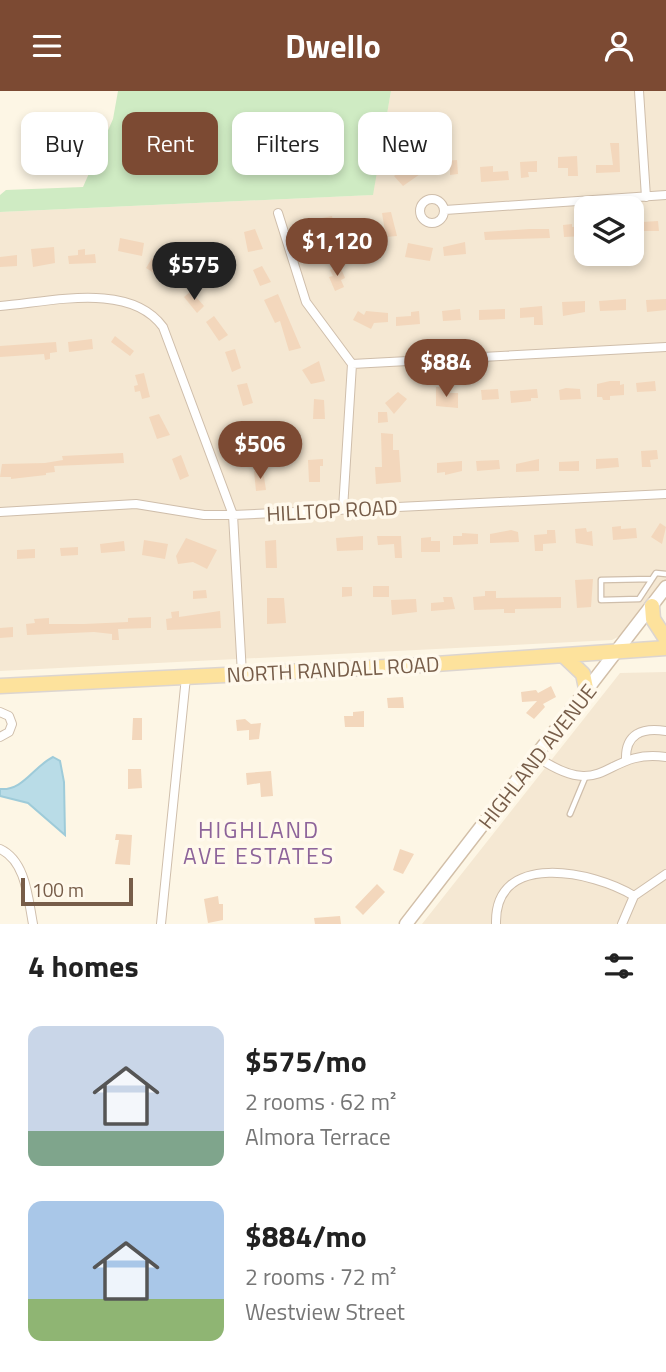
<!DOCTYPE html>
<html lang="en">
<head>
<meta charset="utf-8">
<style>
  :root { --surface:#fff; --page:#f2f2f2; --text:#222; --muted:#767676; --accent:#7c4a33 }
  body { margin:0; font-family:"Titillium Web",sans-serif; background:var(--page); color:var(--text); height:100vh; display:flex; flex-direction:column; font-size:26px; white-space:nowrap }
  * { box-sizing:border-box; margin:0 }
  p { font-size:23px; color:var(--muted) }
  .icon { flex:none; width:38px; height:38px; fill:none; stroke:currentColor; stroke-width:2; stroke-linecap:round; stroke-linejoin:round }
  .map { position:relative; height:833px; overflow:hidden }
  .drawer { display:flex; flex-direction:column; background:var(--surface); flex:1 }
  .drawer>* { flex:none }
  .hud { position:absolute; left:21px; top:21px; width:625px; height:63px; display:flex; gap:14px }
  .fabs { position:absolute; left:574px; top:105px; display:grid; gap:14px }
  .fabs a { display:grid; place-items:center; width:70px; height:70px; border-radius:14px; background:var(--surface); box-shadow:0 4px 10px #0003; font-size:35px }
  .scale { position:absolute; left:21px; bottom:18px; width:112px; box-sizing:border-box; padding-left:7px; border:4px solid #775d49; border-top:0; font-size:19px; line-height:24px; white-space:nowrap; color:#775d49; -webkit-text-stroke:5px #fff9ec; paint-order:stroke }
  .price { position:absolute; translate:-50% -60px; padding:0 16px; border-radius:24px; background:var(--accent); color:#fff; font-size:23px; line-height:46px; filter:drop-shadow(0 2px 4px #0008) }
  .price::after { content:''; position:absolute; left:50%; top:42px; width:21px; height:16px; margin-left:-10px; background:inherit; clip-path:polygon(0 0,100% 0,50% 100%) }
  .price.on { background:#222; color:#fff }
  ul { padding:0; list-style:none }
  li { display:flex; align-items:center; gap:21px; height:175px; padding:0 28px }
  li span { display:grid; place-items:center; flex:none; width:196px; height:140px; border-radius:14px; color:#555 }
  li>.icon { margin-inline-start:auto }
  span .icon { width:84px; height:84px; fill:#fffc; stroke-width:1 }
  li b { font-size:30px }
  h2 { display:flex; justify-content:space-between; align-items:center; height:84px; padding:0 28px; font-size:30px }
  .pill { padding:0 24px; border-radius:14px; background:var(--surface); box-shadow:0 4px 10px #0003; font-size:24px; line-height:63px }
  .pill.on { background:var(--accent); color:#fff }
  header { display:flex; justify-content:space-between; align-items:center; height:91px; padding:0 28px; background:var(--accent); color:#fff; font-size:32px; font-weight:700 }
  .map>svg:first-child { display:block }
  .residential { fill:#f5e8d3; fill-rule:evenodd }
  .green { fill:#cfebc3 }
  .water { fill:#b9dce7; stroke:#9ecbd9; stroke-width:2 }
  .building { fill:#f3d7bc }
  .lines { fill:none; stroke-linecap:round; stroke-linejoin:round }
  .lane-casing { stroke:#cfbeab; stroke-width:7 }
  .street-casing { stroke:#cfbeab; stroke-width:10 }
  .secondary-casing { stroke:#d2bfa8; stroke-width:15 }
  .primary-casing { stroke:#dcd5d0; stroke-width:17 }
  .lane { stroke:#fff; stroke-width:4.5 }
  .street { stroke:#fff; stroke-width:8 }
  .secondary { stroke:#fff; stroke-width:12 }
  .primary { stroke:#fde29c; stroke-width:14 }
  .labels { text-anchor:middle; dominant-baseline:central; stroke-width:7; stroke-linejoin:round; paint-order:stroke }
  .street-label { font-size:21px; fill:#775d49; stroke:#fff9ec }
  .neighbourhood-label { font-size:23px; letter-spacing:2px; fill:#8d649a; stroke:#fff9ec }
</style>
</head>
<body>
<header><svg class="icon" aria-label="menu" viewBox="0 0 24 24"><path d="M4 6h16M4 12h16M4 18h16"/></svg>Dwello<svg class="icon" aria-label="person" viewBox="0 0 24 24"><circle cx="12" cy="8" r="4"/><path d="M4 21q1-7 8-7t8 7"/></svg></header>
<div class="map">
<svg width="666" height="833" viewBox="0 0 666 833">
  <rect width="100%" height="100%" fill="#fdf6e5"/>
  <path class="residential" d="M391 0H666V493L627 541 612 549 0 580V121L372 104ZM586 117H632V163H586Z
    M666 581V833H422L620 582Z"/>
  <path class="green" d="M118 0H391L373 104 0 121V104L6 99 83 96 113 28Z"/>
  <path class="water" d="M53 666 60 670 64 691 65 744 28 712 0 705V698C23 700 33 676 53 666Z"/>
  <path class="building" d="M610 52H619L620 81 596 82V74H613Z
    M577 65 578 85H568V77H558V66Z
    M457 69 458 83 450 84V78H444L443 70Z
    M537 70V81H528L529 86 521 87 520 71Z
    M416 73 423 81 403 95 394 85 403 78 406 82Z
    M493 75V81L508 80 509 89 481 91 480 76Z
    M391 121 397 145 386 146 382 122Z
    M332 125 337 151 327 153 322 127Z
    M658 130 659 140H643L642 131Z
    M572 133V136L585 135V145L564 146 563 134Z
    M255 138 263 158 248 161 244 141Z
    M530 138H549L550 147 485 149 484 141Z
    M120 147 144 152 142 165 118 160Z
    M465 151 466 163 444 165 443 156Z
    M408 152 433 157 430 170 405 166Z
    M54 156 55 172 33 176 31 158Z
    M85 158V164L95 163 96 172 69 173 68 165 78 164V159Z
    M17 164V175L0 176V166Z
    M152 167 174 181 168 191 146 177Z
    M262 175 271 191 260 195 253 179Z
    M340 175 345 187 341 189 344 196 335 200 329 186 333 185 330 179Z
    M191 200 204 215 197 222 184 206Z
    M278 203 301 257 289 260 280 230 275 232 264 209Z
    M626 208V219L600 220 599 210Z
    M666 208V219L647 221 646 209Z
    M585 210V221L563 225 562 211Z
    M542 215 543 234H534V226L520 227V217Z
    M460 218 461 229 443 230 442 220Z
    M505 218V228L479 229V219Z
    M358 220 364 224 366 220 388 222V231L374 232 371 238 353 229Z
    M419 220 420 233 396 235V226L411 225V221Z
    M214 225 228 244 219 250 206 231Z
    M115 245 134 260 130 265 111 251Z
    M92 248 93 258 69 261 68 251Z
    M56 251 57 261 50 262V268L45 269 44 263 0 266V255Z
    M235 258 241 277 232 281 225 261Z
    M319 270 325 290 311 293 302 279Z
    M144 282 150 306 142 308 140 300 135 301 134 295 138 294 135 284Z
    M610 290H620V294L624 293V304L610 305V309H603L602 306H597V293Z
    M655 290 656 300 637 301 636 292Z
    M247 292 253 312 243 315 237 294Z
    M436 296H445V302H458V317L436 315Z
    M566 297 580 298 581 308 560 309 559 299Z
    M498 298 499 308 482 309 481 299Z
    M537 298 538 307H531V310L511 312 510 300Z
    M398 301 407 308 394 323 385 312Z
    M314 308 324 309 325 328H313Z
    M378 321H387L388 331 378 332Z
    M159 323 170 344 157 348 149 326Z
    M247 334 259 356 249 361 238 339Z
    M381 342 393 343V359H399L401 391 376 393 375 376H382Z
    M657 359 658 368 650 369 651 376H642L641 360Z
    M123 362 124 372 54 375 55 381 46 382V384L11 388V386H0L2 373 45 372 63 369 62 365Z
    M181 364 189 385 180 389 172 368Z
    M618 367 619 376 596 378V368Z
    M323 368V375H320V391H309L308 369Z
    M539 368V380L516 381V373Z
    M499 369 500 378 477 380 476 370Z
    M462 370V380L445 384V381L437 382V372Z
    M579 370V380H559V371Z
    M263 379 266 399 256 400 254 380Z
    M660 432 666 436 662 453 651 446Z
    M621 435V438L636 437 637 447 613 449 612 436Z
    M586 437 587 441 592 440 593 455 576 452 575 438Z
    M511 439 518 441 519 451 490 452V443Z
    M547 439H555L556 452 543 453V460H535L534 444 547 443Z
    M462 442 478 443V453L453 454V445H462Z
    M363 445V459L337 460 336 447Z
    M377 445H401L402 467H395L394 453 378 454Z
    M431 446V450H440V461H421V447Z
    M186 447 217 459 207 478 193 471 178 473 176 465Z
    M144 449 168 453 165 468 142 464Z
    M276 449 277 477H266L265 450Z
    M124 450 125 460 101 462 100 453Z
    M78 456V464L61 465 60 457Z
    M35 458V467L17 468V459Z
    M593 488 591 516 577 517 575 489Z
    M373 495H389V506H373Z
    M342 496H352V505L342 506Z
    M206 499 207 507 193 508V500Z
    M485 500H496V507L561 506V517L515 518V522H504V518L474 519 473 506 485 505Z
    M443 506H452L455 518 431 520V512L444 511Z
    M267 507H284L286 532 267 533Z
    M416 508 417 521 392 524 391 509Z
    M179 520V526L220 520 221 537 167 539 166 528 172 527 171 521Z
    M151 526V537L118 538 119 549H112V543L94 541 27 544 26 533 35 532 34 528 49 527V533H84L128 531V527Z
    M13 536V546L0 547V537Z
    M551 595 556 606 543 613 545 616 534 628 526 622 537 610 522 611 521 601 536 599 538 602Z
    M403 606 404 617H388L387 607Z
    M364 620V636H345L344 625H353V621Z
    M133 627H142V649H132Z
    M245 628 251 633 261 632 259 648 249 649V639L237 640 236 629Z
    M128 678H141L142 697 128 698Z
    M271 680 273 705 261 706 260 692 247 694 246 682Z
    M116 743 132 744 130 774 115 773 119 749H115Z
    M400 758 414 763 403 783 393 779Z
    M377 793 385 801 363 824 355 816Z
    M218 805 219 813H223V829L208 832 204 808Z
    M340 825 341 833H315L314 827Z"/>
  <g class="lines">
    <defs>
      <path id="lane" d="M652 488 601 489V509L639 508 656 482 666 483
        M570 723 585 687"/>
      <path id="street" d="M639 0 646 106
        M420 120a12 12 0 1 1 24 0a12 12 0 1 1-24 0Z
        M445 119 666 104
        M278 122 306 211 352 273 343 418
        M0 215C50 211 130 190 163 236L233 424 242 583
        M352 273 666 256
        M0 421 136 413 204 424H233L666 403
        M0 621 9 625 12 633 9 641 0 646
        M537 666C607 713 603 657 666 666
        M626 669C625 643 642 636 666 640
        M0 758C26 770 28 807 33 833
        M161 833 186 586
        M496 833C494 759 593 780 634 805
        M622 833 634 805 666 783"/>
      <path id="secondary" d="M406 833 666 496"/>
      <path id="primary" d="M652 515 653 528 666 548
        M564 565 583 583 587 602
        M0 595 407 575 666 557"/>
    </defs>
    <use href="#lane" class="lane-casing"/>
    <use href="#street" class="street-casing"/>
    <use href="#secondary" class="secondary-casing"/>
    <use href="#primary" class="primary-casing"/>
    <use href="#lane" class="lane"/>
    <use href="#street" class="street"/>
    <use href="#secondary" class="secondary"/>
    <use href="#primary" class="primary"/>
  </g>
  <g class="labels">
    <g class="street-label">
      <text transform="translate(332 419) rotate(-3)">HILLTOP ROAD</text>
      <text transform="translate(333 578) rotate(-3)">NORTH RANDALL ROAD</text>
      <text transform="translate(537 665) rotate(-52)">HIGHLAND AVENUE</text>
    </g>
    <g class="neighbourhood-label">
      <text x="259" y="738">HIGHLAND<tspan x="259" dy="26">AVE ESTATES</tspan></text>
    </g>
  </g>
</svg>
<div class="fabs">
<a><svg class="icon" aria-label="layers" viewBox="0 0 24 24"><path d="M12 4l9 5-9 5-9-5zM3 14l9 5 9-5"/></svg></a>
</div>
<div class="scale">100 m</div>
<b class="price" style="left:337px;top:187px">$1,120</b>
<b class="price on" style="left:194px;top:211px">$575</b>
<b class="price" style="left:446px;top:308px">$884</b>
<b class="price" style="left:260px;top:390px">$506</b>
<div class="hud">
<a class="pill">Buy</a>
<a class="pill on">Rent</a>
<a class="pill">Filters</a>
<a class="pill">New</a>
</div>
</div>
<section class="drawer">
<h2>4 homes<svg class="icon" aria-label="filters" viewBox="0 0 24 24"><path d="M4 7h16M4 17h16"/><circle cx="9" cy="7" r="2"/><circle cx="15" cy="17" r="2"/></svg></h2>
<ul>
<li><span style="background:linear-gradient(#c9d6e8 75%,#7fa58c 0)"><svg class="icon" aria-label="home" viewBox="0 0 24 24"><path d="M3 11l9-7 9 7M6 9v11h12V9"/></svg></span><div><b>$575/mo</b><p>2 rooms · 62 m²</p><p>Almora Terrace</p></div></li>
<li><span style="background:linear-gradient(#a9c7e8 70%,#8fb573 0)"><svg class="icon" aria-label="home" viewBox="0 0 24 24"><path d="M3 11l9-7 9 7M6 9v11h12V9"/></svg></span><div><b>$884/mo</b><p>2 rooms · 72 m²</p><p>Westview Street</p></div></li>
</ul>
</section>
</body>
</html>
